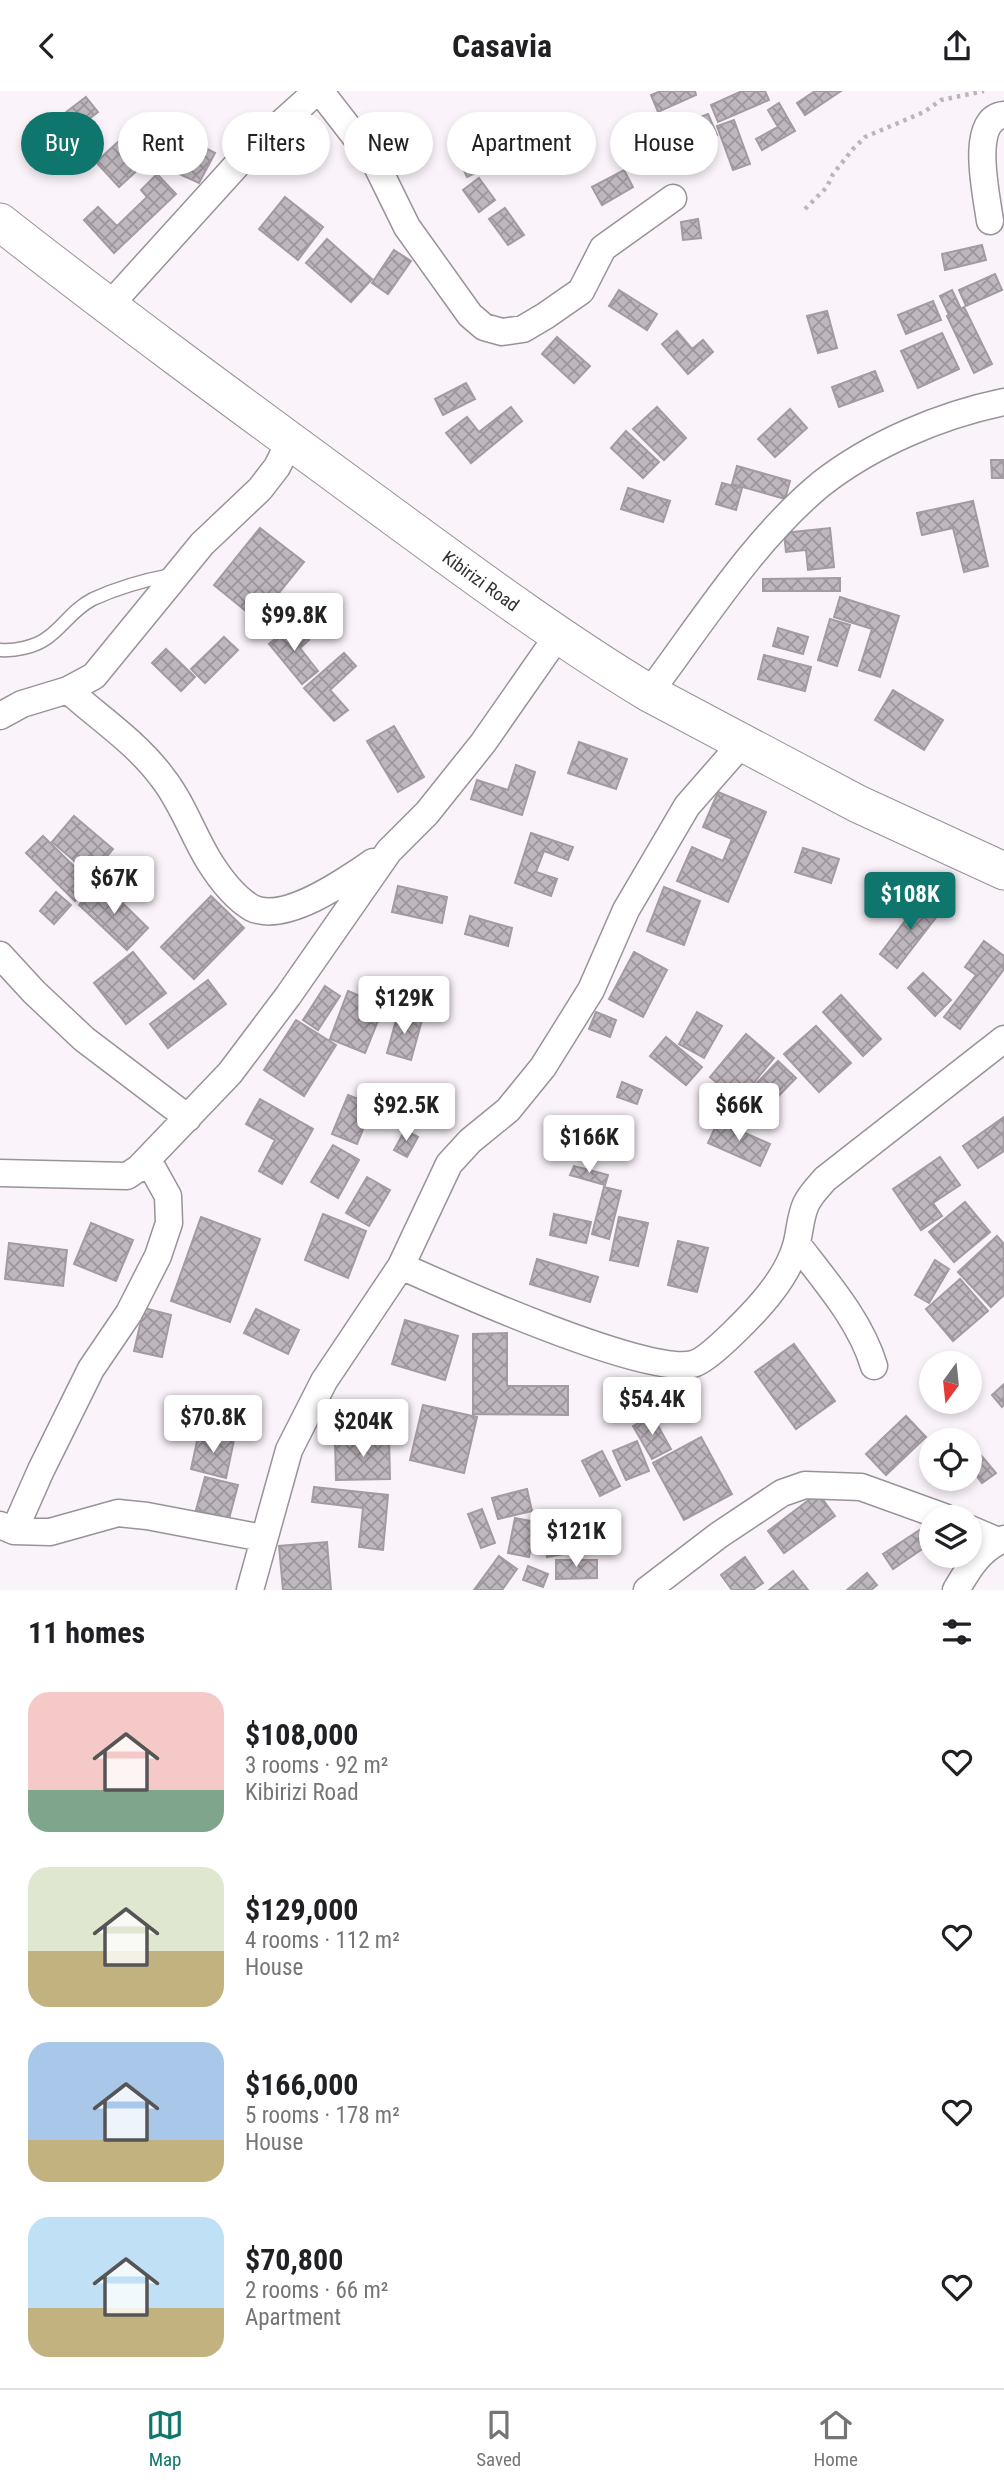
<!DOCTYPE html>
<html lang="en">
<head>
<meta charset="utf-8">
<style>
  :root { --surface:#fff; --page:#f2f2f2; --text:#202124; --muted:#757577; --line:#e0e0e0; --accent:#0f766e }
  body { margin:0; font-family:"Roboto Condensed",sans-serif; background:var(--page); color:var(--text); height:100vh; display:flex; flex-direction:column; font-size:26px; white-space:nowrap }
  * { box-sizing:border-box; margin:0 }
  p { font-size:23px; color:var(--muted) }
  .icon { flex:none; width:38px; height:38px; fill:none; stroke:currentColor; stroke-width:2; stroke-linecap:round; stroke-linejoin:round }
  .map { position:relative; height:1499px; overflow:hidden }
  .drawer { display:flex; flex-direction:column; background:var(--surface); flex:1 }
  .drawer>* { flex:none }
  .banner { position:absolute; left:21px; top:21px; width:962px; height:63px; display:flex; gap:14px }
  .needle { width:46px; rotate:195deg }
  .tools { position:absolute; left:919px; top:1260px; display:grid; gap:14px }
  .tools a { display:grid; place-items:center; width:63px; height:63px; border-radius:50%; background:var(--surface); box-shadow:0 4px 10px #0003; font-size:35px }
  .price { position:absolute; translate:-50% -60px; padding:0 16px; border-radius:7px; background:#fff; color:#222; font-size:23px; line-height:46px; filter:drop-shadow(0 2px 4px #0008) }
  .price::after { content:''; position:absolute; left:50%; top:42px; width:21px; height:16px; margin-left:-10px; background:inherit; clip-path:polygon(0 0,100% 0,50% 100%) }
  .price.current { background:var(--accent); color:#fff }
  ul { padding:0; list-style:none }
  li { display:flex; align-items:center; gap:21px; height:175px; padding:0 28px }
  li span { display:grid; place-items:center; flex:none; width:196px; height:140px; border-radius:21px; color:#555 }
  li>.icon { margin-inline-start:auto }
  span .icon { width:84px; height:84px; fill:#fffc; stroke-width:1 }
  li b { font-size:30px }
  h2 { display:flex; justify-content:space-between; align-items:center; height:84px; padding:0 28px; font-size:30px }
  .pill { padding:0 24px; border-radius:32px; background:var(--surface); box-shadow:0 4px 10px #0003; font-size:24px; line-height:63px }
  .pill.current { background:var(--accent); color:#fff }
  header { display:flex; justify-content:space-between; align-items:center; height:91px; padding:0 28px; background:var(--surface); font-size:32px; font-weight:700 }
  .dock { display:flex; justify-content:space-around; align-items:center; height:98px; border-top:2px solid var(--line); background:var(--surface); font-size:19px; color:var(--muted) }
  .dock a { display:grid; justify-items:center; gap:4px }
  .dock .current { color:var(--accent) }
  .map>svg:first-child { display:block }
  .building { fill:url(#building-cross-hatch); stroke:#a39ba2; stroke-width:2 }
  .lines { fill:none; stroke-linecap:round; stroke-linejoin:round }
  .lane-casing { stroke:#999299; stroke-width:15 }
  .street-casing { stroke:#999299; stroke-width:29 }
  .secondary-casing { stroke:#999299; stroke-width:39 }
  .path { stroke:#bcb6bc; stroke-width:4.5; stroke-dasharray:3.5 5; stroke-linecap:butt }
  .lane { stroke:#fff; stroke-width:12 }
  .street { stroke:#fff; stroke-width:26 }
  .secondary { stroke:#fff; stroke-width:37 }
  .labels { text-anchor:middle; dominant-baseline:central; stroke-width:5; stroke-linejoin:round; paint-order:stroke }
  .street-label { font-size:18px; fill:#333033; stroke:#fbf3fa }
</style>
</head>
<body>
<header><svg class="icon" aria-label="back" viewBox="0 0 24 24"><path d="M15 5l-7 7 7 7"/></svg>Casavia<svg class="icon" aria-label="share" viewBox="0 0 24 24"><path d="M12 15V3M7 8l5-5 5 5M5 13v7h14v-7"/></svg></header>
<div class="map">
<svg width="1004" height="1499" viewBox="0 0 1004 1499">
  <defs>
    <pattern id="building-cross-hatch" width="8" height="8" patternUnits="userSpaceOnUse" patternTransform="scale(1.75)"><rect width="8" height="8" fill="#bfb7be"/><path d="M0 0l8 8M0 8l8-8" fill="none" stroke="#9c959b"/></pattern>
  </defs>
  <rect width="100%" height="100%" fill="#fbf3fa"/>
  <path class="building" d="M661 0H695L696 4 658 21 651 4Z
    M742 0H765L769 9 718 31 711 14Z
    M815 0H841L805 24 797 12Z
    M86 6 98 21 68 44 56 29Z
    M779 12 795 40 762 59 756 48 778 36 768 19Z
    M708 23 717 44 668 63 659 42Z
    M734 29 750 73 733 79 717 35Z
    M476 40 491 75 467 86 451 51Z
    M118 51 141 76 119 96 96 71Z
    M194 51 215 62 199 92 177 82Z
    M624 79 633 96 602 114 592 96Z
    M157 83 176 103 114 162 84 129 98 116 117 135 147 106 141 99Z
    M479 87 495 109 479 121 463 99Z
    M285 106 323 136 298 169 259 138Z
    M505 117 524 144 508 154 489 128Z
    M698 128 701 147 683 149 681 131Z
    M327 148 372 188 351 211 306 172Z
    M982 154 986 169 945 179 942 163Z
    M394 159 411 170 388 203 372 192Z
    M995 183 1002 199 966 215 959 199Z
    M619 199 657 223 647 239 609 215Z
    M952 199 961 218 964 216 992 273 974 282 947 225 949 224 940 205Z
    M933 210 941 229 906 243 898 224Z
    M827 220 837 257 818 262 807 225Z
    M677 240 692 258 703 249 713 261 688 283 662 253Z
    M942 242 959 278 918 297 901 260Z
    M557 246 590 275 574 292 542 263Z
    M875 280 883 300 839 316 832 296Z
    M466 292 475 308 443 324 435 308Z
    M511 316 522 330 471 372 446 342 467 326 479 341Z
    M657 316 686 347 664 369 633 338Z
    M790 318 807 337 775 366 758 348Z
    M626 340 659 371 643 387 611 357Z
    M991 369H1004V387H992Z
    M737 375 790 390 785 408 732 393Z
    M722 392 742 397 736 419 716 413Z
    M628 397 670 410 663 431 621 418Z
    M973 410 988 475 964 481 953 437 922 444 917 422Z
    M260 437 304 471 257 529 214 494Z
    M830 437 834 476 808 479 806 459 786 461 784 442Z
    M840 487V500H763V488Z
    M840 506 899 525 880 586 859 579 872 538 834 526Z
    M830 528 850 534 837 575 818 569Z
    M295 532 309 549 300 557 318 580 302 593 269 553Z
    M778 537 808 546 803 563 773 555Z
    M224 546 238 559 205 592 191 578Z
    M166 558 195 586 181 600 152 572Z
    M344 562 356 575 330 599 348 619 334 630 304 597Z
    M764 564 811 576 805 600 758 588Z
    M893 599 943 629 924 659 875 629Z
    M394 635 424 686 398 701 367 650Z
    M579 651 627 668 616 698 568 682Z
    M516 674 535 681 522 724 471 708 477 689 508 699Z
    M718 701 766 721 728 811 677 790 692 756 723 770 732 748 703 736Z
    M74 725 113 758 91 784 52 751Z
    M531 742 573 756 568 769 544 760 536 781 557 788 551 805 515 792Z
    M43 745 92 793 75 810 26 762Z
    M803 757 839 768 831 792 795 781Z
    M101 791 148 837 127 859 79 814Z
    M398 795 447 806 442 832 392 821Z
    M664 796 700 810 684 854 647 840Z
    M56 801 71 814 54 833 40 820Z
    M211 805 244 837 194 888 161 856Z
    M923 806 941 820 897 877 880 863Z
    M470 825 512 837 508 855 465 843Z
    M984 850 1004 865V878L960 938 944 926 976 884 965 876Z
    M133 861 166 902 126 933 94 892Z
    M634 861 667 879 643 926 609 908Z
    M923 882 951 909 935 925 908 897Z
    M208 889 226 913 168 957 150 933Z
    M325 895 340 905 318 939 303 929Z
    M348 900 384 915 365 962 330 948Z
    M841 904 881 948 863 965 823 921Z
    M596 921 616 929 610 946 589 938Z
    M697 921 722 935 704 967 679 953Z
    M398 922 422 929 411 969 387 962Z
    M296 929 336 954 304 1005 264 979Z
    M816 935 851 972 819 1001 784 963Z
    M746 943 774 967 739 1010 710 986Z
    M666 946 702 976 686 994 650 965Z
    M778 970 796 987 762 1022 744 1005Z
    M622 991 642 999 637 1013 617 1006Z
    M348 1004 373 1014 357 1053 332 1043Z
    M260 1008 313 1038 282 1093 259 1080 275 1049 246 1033Z
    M1004 1026V1060L978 1077 963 1055Z
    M718 1030 770 1053 760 1075 708 1052Z
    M405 1039 418 1046 407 1066 394 1059Z
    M333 1054 359 1069 338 1107 311 1091Z
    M940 1066 960 1094 933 1112 942 1125 921 1139 893 1098Z
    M574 1075 608 1084 605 1094 570 1084Z
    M367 1086 390 1099 369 1135 346 1122Z
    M604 1096 621 1100 609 1148 592 1143Z
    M965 1111 990 1141 954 1171 929 1141Z
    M323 1123 366 1140 348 1187 305 1169Z
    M554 1123 591 1131 586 1152 550 1144Z
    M201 1126 260 1148 230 1231 171 1210Z
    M619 1126 648 1132 638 1175 610 1169Z
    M91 1132 133 1149 116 1190 74 1173Z
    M997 1145 1004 1153V1204L991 1216 958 1181Z
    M678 1150 708 1157 697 1201 668 1194Z
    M9 1152 67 1159 63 1195 5 1188Z
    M537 1168 598 1186 590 1211 530 1193Z
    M935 1169 949 1178 929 1212 915 1204Z
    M960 1188 988 1220 953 1250 926 1218Z
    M144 1217 171 1224 162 1266 134 1260Z
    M256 1218 299 1239 288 1263 244 1242Z
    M405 1229 458 1245 445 1289 392 1273Z
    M507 1242V1295H568V1324L473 1323V1243Z
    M794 1253 835 1310 796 1338 755 1281Z
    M1004 1293V1314L1002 1316 992 1304Z
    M423 1314 477 1326 464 1382 410 1369Z
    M652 1324 671 1358 652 1368 633 1335Z
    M906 1325 926 1346 886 1384 866 1363Z
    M199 1341 234 1349 226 1387 191 1378Z
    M701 1346 732 1403 684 1429 653 1372Z
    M389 1347 390 1388 336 1389 335 1349Z
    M637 1350 649 1380 626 1389 613 1360Z
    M974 1356 996 1382 982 1392 970 1376V1360Z
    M602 1360 620 1395 600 1405 582 1370Z
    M205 1386 238 1394 229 1428 196 1419Z
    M314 1396 388 1404 383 1459 359 1456 363 1417 312 1411Z
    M527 1398 532 1420 498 1428 492 1407Z
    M818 1402 835 1425 784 1462 768 1440Z
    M482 1418 495 1452 481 1457 468 1423Z
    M515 1427 536 1431 529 1466 508 1462Z
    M593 1436 597 1457 547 1466 543 1445Z
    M924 1436 931 1446V1452L893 1478 883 1463Z
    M327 1451 331 1499H283L279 1455Z
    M499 1465 517 1478 502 1499H474Z
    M745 1466 763 1492 753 1499H732L721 1484Z
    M556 1469H597V1487L556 1488Z
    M528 1475 548 1483 543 1496 523 1489Z
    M793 1480 808 1499H769Z
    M867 1482 877 1494 871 1499H847Z"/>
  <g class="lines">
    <defs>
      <path id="lane" d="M0 559C15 560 35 556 47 547 63 536 73 518 93 508 117 497 145 489 171 484"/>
      <path id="street" d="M320 0 375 71 407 136 470 224 484 236 502 241 523 238 545 225 581 200 603 157 673 107
        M990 130C987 106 968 27 1004 24
        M108 216 245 65 317 0
        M68 599C99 627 137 652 162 686 182 711 192 742 209 770 219 786 235 807 252 817 285 833 347 789 373 771
        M649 602C701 533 754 448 821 393 872 353 941 324 1004 311
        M0 625 22 613 68 599 94 585 202 453 260 398 277 376 290 350
        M0 864 34 901 84 948 188 1027
        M0 1082 127 1085 139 1077 230 982 288 905 389 760 427 722 483 652 559 543
        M797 1153C826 1191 860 1229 874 1275
        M401 1175C452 1198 646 1285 693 1273 710 1269 759 1217 771 1201 782 1187 791 1172 796 1155 800 1141 800 1126 806 1113 810 1104 819 1095 825 1088L1004 948
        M0 1434 14 1440 50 1441 118 1422 147 1425 263 1447
        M970 1438 998 1450
        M14 1440 41 1379 91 1278 129 1222 158 1165 169 1132 168 1105 148 1069
        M250 1499 289 1359 324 1290 401 1175 449 1073 470 1050 508 1019 543 976 591 899 626 819 687 715 743 651
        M647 1499 719 1444 782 1402 805 1394 861 1396 944 1426
        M956 1499C969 1477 980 1458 1004 1448"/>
      <g id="secondary">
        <path id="s1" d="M0 131C117 223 237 311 357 399 453 469 548 541 649 602L858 713 1004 780"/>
      </g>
    </defs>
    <use href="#lane" class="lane-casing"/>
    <use href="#street" class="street-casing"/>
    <use href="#secondary" class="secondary-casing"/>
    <path class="path" d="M805 118 827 96 833 83 853 58 865 46 924 21 941 9 984 0"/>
    <use href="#lane" class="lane"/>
    <use href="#street" class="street"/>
    <use href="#secondary" class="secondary"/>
  </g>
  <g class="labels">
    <g class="street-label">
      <text stroke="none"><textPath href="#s1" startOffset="600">Kibirizi Road</textPath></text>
    </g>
  </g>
</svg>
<div class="tools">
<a><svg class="needle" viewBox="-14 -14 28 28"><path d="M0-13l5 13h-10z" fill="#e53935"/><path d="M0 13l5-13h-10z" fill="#757577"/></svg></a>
<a><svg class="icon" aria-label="locate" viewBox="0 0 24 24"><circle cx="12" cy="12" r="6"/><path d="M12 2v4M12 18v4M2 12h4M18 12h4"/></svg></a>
<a><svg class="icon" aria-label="layers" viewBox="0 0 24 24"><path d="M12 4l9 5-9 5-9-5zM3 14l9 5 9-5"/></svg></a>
</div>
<b class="price" style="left:294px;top:562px">$99.8K</b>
<b class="price" style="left:114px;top:825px">$67K</b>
<b class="price current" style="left:910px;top:841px">$108K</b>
<b class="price" style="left:404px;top:945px">$129K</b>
<b class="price" style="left:406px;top:1052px">$92.5K</b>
<b class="price" style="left:739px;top:1052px">$66K</b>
<b class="price" style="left:589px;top:1084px">$166K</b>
<b class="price" style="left:652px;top:1346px">$54.4K</b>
<b class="price" style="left:213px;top:1364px">$70.8K</b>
<b class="price" style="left:363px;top:1368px">$204K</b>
<b class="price" style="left:576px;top:1478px">$121K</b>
<div class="banner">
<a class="pill current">Buy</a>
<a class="pill">Rent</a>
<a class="pill">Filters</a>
<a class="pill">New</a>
<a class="pill">Apartment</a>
<a class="pill">House</a>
</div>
</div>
<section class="drawer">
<h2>11 homes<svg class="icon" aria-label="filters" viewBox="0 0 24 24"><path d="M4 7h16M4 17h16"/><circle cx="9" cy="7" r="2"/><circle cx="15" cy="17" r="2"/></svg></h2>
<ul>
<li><span style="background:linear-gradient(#f6c9c9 70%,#7fa58c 0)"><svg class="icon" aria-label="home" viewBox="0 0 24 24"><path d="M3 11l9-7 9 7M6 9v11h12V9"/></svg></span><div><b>$108,000</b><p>3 rooms · 92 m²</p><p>Kibirizi Road</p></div><svg class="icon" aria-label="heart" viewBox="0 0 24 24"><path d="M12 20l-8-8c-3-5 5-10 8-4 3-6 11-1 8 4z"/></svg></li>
<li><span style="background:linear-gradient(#dfe7d0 60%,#c2b280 0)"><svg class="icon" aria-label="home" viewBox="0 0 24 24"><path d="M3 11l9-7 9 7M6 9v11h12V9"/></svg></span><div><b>$129,000</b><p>4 rooms · 112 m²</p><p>House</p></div><svg class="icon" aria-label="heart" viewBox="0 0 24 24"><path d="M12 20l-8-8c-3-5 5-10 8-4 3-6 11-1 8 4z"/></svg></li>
<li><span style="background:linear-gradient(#a9c7e8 70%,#c2b280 0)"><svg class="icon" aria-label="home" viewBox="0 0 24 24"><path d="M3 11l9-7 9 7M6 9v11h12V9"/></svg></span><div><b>$166,000</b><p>5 rooms · 178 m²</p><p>House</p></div><svg class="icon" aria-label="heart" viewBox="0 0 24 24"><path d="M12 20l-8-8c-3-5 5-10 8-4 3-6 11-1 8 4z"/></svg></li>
<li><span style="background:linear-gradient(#bfe0f5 65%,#c2b280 0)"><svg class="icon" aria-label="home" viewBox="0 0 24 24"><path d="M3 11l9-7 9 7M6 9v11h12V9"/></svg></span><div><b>$70,800</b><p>2 rooms · 66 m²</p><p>Apartment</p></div><svg class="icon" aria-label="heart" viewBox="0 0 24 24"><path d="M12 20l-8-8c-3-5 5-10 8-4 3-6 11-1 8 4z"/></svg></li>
</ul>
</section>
<nav class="dock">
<a class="current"><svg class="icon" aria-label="map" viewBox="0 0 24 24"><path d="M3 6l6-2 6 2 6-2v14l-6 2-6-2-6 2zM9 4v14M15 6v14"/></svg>Map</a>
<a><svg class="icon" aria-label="saved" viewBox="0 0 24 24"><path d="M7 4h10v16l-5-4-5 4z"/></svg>Saved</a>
<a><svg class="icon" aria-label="home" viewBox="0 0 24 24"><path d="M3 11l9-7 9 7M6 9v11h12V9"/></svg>Home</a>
</nav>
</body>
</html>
